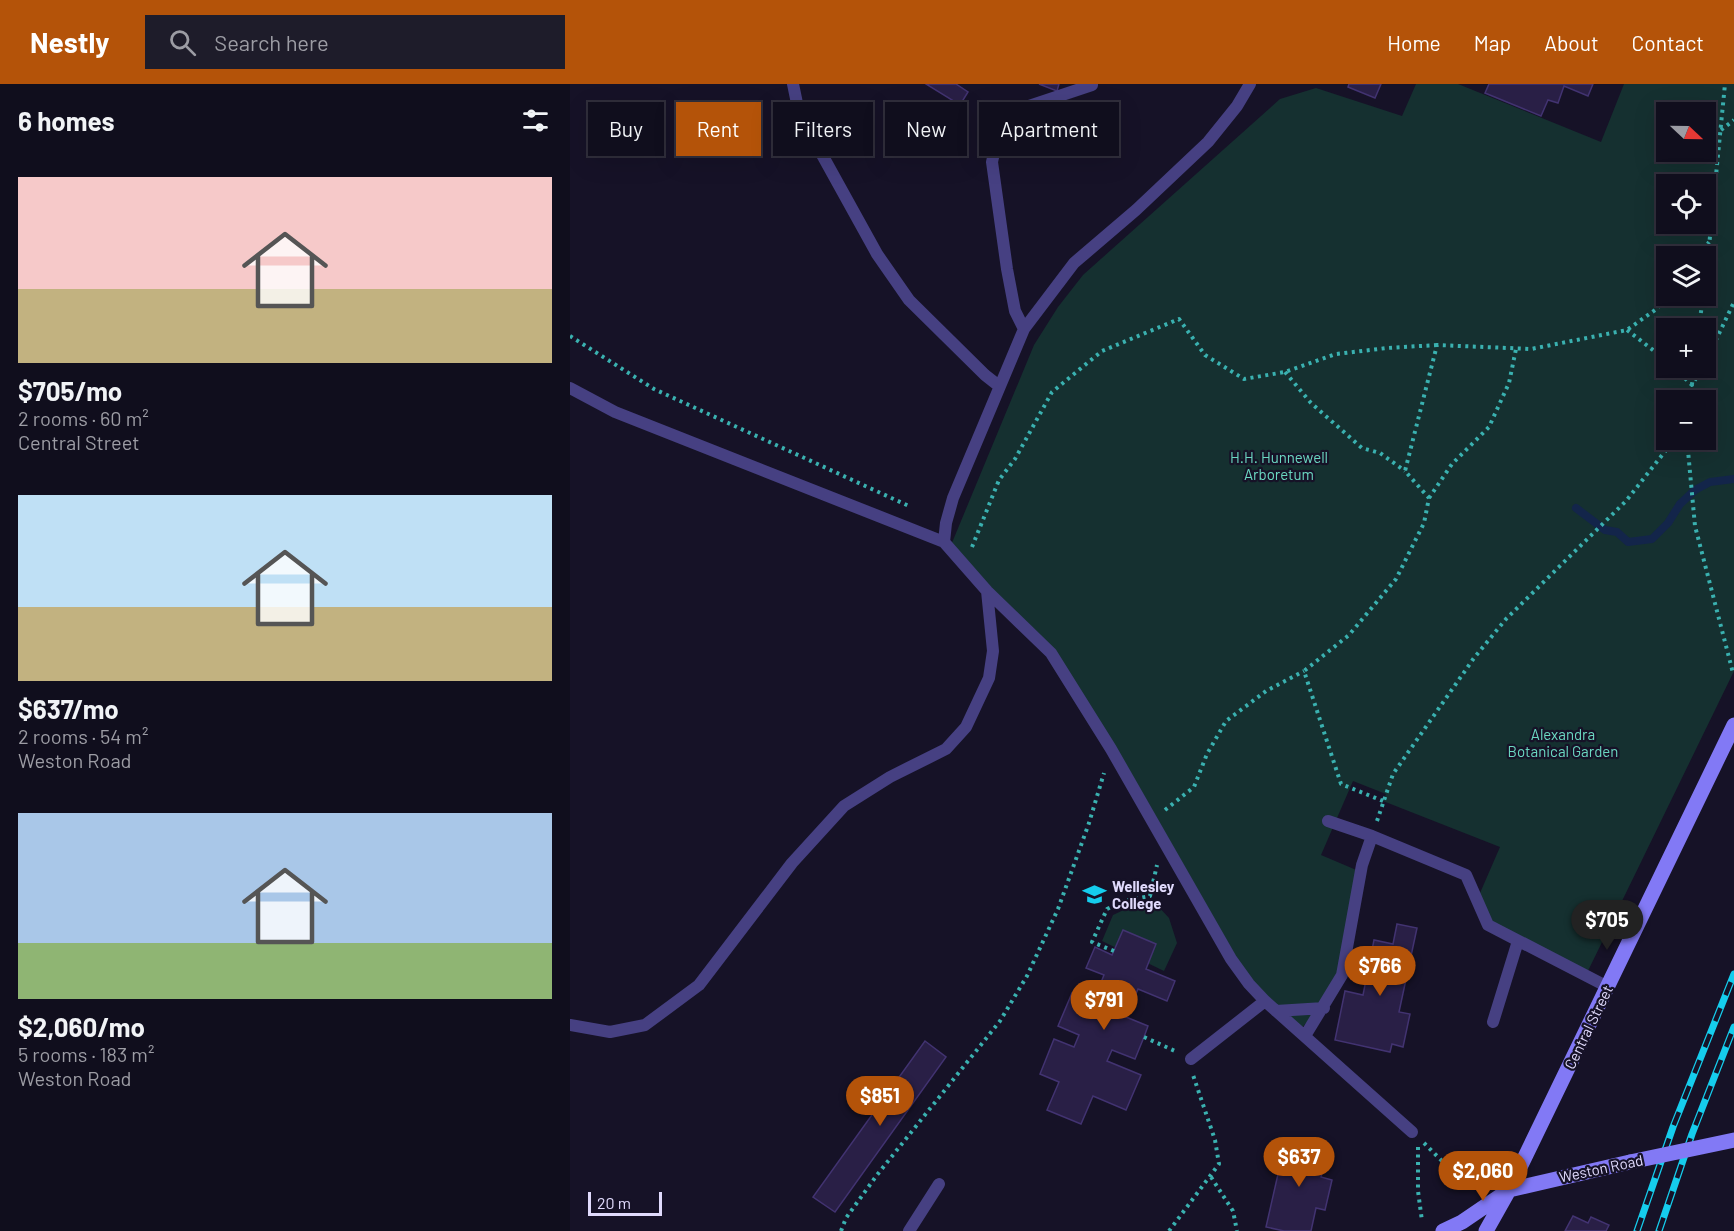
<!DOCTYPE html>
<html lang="en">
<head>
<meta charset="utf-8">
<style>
  :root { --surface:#100e1d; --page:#1e1c2a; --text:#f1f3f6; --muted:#9c9ca4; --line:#302e3b; --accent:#b45309 }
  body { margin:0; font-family:Barlow,sans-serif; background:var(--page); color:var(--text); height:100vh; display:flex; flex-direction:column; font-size:22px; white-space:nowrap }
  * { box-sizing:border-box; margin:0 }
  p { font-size:20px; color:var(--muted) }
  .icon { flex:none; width:33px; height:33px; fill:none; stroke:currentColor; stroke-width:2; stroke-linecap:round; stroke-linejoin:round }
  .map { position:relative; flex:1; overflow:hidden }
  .drawer { display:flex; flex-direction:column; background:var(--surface); width:570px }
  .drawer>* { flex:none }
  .hud { position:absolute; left:18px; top:18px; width:570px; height:54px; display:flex; gap:12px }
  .needle { width:39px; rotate:112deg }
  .fabs { position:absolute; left:1086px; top:18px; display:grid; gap:12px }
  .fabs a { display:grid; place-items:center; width:60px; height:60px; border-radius:0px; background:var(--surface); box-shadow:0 6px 24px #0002,0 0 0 2px var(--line); font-size:30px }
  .scale { position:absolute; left:18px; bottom:15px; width:74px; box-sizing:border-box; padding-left:6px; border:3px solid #e0dafc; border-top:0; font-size:16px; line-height:21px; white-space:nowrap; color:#e0dafc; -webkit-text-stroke:4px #161227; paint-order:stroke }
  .price { position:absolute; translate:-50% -51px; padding:0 14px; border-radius:21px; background:var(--accent); color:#fff; font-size:20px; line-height:39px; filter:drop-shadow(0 2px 3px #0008) }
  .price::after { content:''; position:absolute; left:50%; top:36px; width:18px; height:14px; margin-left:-9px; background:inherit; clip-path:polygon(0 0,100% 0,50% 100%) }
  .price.current { background:#222; color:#fff }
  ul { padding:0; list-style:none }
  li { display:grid; align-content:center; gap:12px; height:318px; padding:0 18px }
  li span { display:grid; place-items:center; height:186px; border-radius:0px; color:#555 }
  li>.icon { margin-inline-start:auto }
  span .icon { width:108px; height:108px; fill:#fffc; stroke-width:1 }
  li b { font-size:26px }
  h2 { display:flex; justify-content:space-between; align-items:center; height:72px; padding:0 18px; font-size:26px }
  .chip { padding:0 21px; border-radius:0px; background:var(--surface); box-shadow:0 6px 24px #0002,0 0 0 2px var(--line); font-size:21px; line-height:54px }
  .chip.current { background:var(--accent); color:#fff }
  header { display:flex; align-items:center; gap:36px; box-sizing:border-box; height:84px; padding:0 30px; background:var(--accent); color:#fff }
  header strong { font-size:28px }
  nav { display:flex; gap:33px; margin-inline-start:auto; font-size:21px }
  .search { width:420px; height:54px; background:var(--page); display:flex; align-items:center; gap:15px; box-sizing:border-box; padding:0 21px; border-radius:0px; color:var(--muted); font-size:22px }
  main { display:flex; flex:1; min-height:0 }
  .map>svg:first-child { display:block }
  .green { fill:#153030; fill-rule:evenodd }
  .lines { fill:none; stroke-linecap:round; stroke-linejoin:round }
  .stream { stroke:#13254a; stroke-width:8 }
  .building { fill:#291f46; stroke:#423371; stroke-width:1.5 }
  .path { stroke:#3ab1b0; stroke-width:4; stroke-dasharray:3 4.5; stroke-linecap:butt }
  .lane { stroke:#464082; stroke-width:12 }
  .secondary { stroke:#8279f5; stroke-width:15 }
  .rail-casing { stroke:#15cded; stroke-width:7 }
  .rail { stroke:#161227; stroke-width:4.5; stroke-dasharray:14; stroke-linecap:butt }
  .secondary-bridge { stroke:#8279f5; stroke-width:15 }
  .labels { text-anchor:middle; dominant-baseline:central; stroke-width:4.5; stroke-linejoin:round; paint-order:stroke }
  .park-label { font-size:15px; fill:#6bd8c2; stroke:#161227 }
  .poi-label { font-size:15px; font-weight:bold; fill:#e0dafc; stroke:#161227; text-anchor:start }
  .street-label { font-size:15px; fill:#e0dafc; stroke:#161227 }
</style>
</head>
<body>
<header>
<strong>Nestly</strong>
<div class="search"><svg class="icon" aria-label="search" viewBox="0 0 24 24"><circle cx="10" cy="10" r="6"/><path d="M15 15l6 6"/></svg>Search here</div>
<nav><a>Home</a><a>Map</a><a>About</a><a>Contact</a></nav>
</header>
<main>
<section class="drawer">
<h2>6 homes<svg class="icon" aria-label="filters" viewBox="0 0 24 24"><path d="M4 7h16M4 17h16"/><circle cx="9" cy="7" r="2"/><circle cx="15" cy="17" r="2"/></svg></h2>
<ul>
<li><span style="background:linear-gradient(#f6c9c9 60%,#c2b280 0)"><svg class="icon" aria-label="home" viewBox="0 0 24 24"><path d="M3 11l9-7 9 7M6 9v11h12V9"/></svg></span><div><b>$705/mo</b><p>2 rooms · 60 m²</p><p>Central Street</p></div></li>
<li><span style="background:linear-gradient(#bfe0f5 60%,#c2b280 0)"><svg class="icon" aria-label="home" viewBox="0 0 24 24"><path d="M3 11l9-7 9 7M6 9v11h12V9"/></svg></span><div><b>$637/mo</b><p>2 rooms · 54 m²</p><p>Weston Road</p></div></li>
<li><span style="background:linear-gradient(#a9c7e8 70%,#8fb573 0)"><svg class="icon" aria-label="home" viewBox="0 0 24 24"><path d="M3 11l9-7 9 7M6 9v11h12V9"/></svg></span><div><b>$2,060/mo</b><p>5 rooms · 183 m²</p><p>Weston Road</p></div></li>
</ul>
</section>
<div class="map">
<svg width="1164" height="1147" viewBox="0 0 1164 1147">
  <rect width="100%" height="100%" fill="#161227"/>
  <path class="green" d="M846 0H888L1031 58 1054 0H1164V587L1016 891 918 841 907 816 930 763 813 717 816 710 783 697 751 771 791 788 772 891 755 918 729 947 690 912 481 569 379 466 464 261 488 223 513 191 710 15 746 4 832 32ZM1096 28H1136V68H1096ZM1096 100H1136V140H1096ZM1096 172H1136V212H1096ZM1096 244H1136V284H1096ZM1096 316H1136V356H1096Z
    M586 820 599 834 607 859 594 887 532 857 543 831 558 824Z"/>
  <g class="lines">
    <path class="stream" d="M1006 424 1035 446 1047 448 1058 458 1082 455 1098 439 1110 420 1125 406 1140 398 1164 395"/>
  </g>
  <path class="building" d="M356 0H386L398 8 390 21Z
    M469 0H489L487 7Z
    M779 0H811L805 14 778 3Z
    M919 0H1023L1018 12 994 2 988 19 978 16 971 32 915 9Z
    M827 840 847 844 829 928 840 930 833 963 822 960 820 968 765 956 775 907 793 911 804 856 823 860Z
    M553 846 586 860 576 885 605 897 597 917 568 905 556 933 578 942 574 953 565 975 542 966 537 977 571 991 556 1026 523 1012 511 1040 477 1026 489 998 470 990 484 955 504 963 509 951 488 942 502 909 523 918 534 891 516 884 525 863 542 871Z
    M355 957 376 973 265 1128 243 1113Z
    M716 1055 757 1065 751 1093 762 1096 755 1126 746 1124 741 1147H714L696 1143Z
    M1003 1132 1018 1139 1021 1133 1039 1141 1036 1147H995Z"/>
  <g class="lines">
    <path class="path" d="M1151 46 1164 36
      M1129 172 1139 158
      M1136 193 1155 0
      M1129 244 1133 212
      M1057 246 1096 276
      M0 252 84 305 339 422
      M1136 277 1164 218
      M1104 284 1122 301 1132 284
      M715 288 741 319 792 364 810 369 835 387
      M1120 316 1124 284
      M1117 356 1125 442 1163 589
      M859 414 882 380 919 343 939 299 946 265
      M402 463 429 396 445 375 482 308 532 267 609 235 635 271 674 295 715 288 766 270 817 264 867 261
      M813 717 771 700 734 587 779 551 826 495 854 439 859 414 835 387 867 261 961 265 1057 246 1085 226 1101 212
      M595 726 624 703 637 670 656 637 696 607 734 587
      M807 737 823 690 904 574 936 535 1056 417 1104 356
      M544 867 522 858 537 825 554 817 580 812 587 781
      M574 953 605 967
      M854 1059 899 1104
      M848 1063V1107L852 1137
      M641 1093 663 1127 667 1147
      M271 1147 276 1134 307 1091 430 937 457 892 488 825 519 739 534 689
      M599 1147 649 1080 645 1056 623 991"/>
    <path class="lane" d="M223 0 229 29 307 170 339 216 415 291 429 302
      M454 245 445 227 437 185 422 78 429 47 450 25 522 1
      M0 304 45 328 374 458 417 507 481 569 541 665 661 875 679 900 695 917 842 1048
      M374 458 376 439 383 414 454 245 504 179 566 126 638 58 667 22 680 0
      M758 737 802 752 896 791 918 841 1038 903
      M706 927 754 924
      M923 938 948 857
      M0 941 40 948 75 941 129 901 222 779 274 722 320 693 376 665 396 643 419 594 423 567 417 507
      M735 952 772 891 792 781 802 752
      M621 975 695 917
      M339 1147 369 1100"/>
    <path class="secondary" d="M873 1147 892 1138 939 1106 1060 1078
      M916 1147 939 1106 1164 641"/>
    <defs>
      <path id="rail" d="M1067 1147 1103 1043 1164 890
        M1089 1147 1122 1050 1164 943"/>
    </defs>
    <use href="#rail" class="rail-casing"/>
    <use href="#rail" class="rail"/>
    <path class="secondary-bridge" d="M1060 1078 1164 1056"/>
  </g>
  <defs>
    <symbol id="university-bare" viewBox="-9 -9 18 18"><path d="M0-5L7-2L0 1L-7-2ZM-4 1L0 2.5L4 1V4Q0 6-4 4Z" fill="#15cded" stroke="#161227" stroke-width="2.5" paint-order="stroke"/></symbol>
  </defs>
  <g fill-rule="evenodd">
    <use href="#university-bare" x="508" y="794" width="33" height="33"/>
  </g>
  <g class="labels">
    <g class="park-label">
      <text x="709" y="373">H.H. Hunnewell<tspan x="709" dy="17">Arboretum</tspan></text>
      <text x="993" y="650">Alexandra<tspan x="993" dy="17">Botanical Garden</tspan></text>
    </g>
    <g class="poi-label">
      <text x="542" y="802">Wellesley<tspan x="542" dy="17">College</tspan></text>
    </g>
    <g class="street-label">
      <text transform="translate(1018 943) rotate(-64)">Central Street</text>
      <text transform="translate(1031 1084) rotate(-12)">Weston Road</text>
    </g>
  </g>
</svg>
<div class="fabs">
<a><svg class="needle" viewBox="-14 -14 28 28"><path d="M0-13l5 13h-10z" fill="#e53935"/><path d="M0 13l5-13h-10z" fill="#9c9ca4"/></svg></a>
<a><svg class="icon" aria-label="locate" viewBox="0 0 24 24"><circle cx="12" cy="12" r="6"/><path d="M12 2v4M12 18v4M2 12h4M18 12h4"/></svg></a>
<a><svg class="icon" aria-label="layers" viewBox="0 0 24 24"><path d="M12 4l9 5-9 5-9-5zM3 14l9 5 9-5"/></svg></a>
<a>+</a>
<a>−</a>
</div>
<div class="scale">20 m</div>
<b class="price current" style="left:1037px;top:867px">$705</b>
<b class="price" style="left:810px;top:913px">$766</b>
<b class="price" style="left:534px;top:947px">$791</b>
<b class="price" style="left:310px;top:1043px">$851</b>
<b class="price" style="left:729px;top:1104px">$637</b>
<b class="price" style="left:913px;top:1118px">$2,060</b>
<div class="hud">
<a class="chip">Buy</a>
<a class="chip current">Rent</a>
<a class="chip">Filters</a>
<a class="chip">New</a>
<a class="chip">Apartment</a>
</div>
</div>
</main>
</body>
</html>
